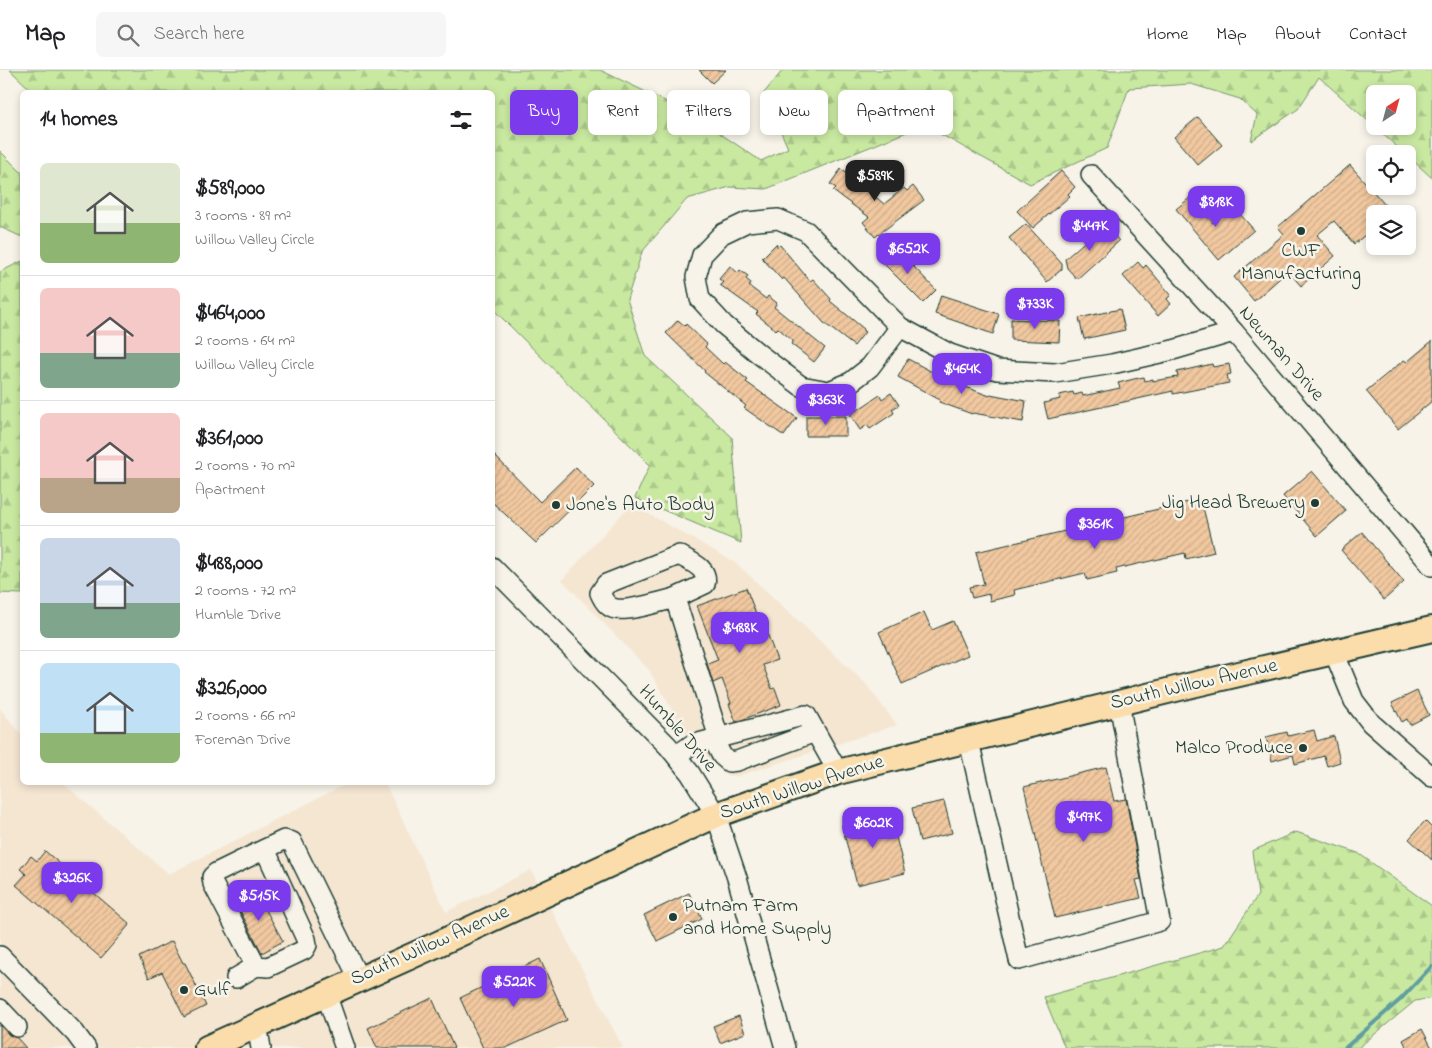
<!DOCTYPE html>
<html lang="en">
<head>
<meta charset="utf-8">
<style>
  :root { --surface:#fff; --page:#f6f6f6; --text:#202124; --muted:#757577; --line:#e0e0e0; --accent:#7c3aed }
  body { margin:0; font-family:"Indie Flower",sans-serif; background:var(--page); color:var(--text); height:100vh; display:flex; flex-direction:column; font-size:19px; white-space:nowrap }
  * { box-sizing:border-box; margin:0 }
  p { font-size:16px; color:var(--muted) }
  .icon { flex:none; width:28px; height:28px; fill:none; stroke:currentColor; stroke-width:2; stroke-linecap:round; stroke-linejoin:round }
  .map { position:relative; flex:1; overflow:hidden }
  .side { position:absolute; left:20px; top:20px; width:475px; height:695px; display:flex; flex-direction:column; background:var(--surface); border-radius:8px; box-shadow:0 2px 8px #0003 }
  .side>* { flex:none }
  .banner { position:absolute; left:510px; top:20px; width:475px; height:45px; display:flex; gap:10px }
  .needle { width:32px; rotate:36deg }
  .tools { position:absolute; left:1366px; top:15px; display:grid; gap:10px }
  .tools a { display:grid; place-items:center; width:50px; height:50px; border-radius:8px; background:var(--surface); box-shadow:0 2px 8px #0003; font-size:25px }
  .price { position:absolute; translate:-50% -42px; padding:0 11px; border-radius:10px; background:var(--accent); color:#fff; font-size:16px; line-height:32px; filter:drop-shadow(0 1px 2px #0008) }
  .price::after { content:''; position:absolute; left:50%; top:30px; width:15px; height:11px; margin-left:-8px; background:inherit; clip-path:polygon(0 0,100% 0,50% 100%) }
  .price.selected { background:#222; color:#fff }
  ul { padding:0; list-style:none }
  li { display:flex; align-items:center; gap:15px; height:125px; padding:0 20px }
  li+li { border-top:1px solid var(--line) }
  li span { display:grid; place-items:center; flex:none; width:140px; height:100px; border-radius:8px; color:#555 }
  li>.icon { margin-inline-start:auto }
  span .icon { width:60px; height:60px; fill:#fffc; stroke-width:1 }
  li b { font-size:21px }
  h2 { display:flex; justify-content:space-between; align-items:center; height:60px; padding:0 20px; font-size:21px }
  .pill { padding:0 18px; border-radius:8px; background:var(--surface); box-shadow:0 2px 8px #0003; font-size:18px; line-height:45px }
  .pill.selected { background:var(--accent); color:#fff }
  header { display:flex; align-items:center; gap:30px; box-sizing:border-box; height:70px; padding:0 25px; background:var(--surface); border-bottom:1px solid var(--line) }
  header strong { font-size:24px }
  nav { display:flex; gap:28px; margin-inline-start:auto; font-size:18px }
  .search { width:350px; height:45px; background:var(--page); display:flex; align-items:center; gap:12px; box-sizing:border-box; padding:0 18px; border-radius:8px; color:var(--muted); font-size:19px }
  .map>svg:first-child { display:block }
  .built { fill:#f5e6d2 }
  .forest { fill:url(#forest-firs); stroke:#74936a; fill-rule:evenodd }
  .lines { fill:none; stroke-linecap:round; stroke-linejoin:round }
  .stream { stroke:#619e9f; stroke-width:4 }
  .building { fill:url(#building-hatch); stroke:#1f3d34 }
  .minor-casing { stroke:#1f3d34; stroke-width:22 }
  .major-casing { stroke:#1f3d34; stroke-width:28 }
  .minor { stroke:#f7f3e8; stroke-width:19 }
  .major { stroke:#fbddab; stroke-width:24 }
  .poi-dot { fill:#1f3d34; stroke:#f7f3e8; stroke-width:2 }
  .labels { text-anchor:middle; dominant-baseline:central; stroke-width:5; stroke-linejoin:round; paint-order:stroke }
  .poi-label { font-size:20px; fill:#1f3d34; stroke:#f7f3e8; text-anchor:start }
  .street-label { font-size:20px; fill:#1f3d34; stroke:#f7f3e8 }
</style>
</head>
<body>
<header>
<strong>Map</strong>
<div class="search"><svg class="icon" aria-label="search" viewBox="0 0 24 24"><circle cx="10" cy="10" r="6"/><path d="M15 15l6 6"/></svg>Search here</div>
<nav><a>Home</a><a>Map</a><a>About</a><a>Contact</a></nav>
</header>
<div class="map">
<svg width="1432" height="978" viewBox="0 0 1432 978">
  <defs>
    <pattern id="forest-firs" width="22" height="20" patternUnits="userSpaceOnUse" patternTransform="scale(1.25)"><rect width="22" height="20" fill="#c9e9a1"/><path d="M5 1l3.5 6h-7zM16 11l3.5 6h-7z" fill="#acc98b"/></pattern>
    <pattern id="building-hatch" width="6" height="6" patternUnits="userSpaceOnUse" patternTransform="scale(1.25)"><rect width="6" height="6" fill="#f1c8a0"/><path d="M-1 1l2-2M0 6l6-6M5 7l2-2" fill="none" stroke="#cead8a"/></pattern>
  </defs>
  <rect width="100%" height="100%" fill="#f7f3e8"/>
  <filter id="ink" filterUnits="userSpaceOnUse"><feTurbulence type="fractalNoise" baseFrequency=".02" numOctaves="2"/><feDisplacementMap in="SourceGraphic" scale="10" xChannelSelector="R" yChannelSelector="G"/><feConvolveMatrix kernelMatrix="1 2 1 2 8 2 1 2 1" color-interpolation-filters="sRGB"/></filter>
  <g filter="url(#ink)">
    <path class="built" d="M631 434 736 493 865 613 897 655 738 706H730L723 703 688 667 649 600 562 510Z
      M0 639 22 665V712L63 713 169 804 348 713H385L446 842 531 800 623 978H0Z"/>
    <path class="forest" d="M10 0H600L688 42 761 91 788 78 764 23 783 0H1432V108L1408 86V84H1405L1319 7 1298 39 1251 71 1257 45 1240 29 1191 14 1129 18 1107 78 1030 114 924 55 766 119 730 117 687 129 642 182 627 229 645 286 732 367 741 473 635 428 650 395 493 239 492 22H33ZM1375 24H1408V56H1375Z
      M0 81 22 103V167L0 157Z
      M22 191V524L0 523V202Z
      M1296 762 1358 783 1432 836V928L1415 931 1358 978H1065L1044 927 1224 876 1258 825 1252 781Z"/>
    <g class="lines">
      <path class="stream" d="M1345 978 1401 929 1432 896"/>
    </g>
    <path class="building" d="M699 0H726L712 13Z
      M1198 47 1222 75 1198 95 1174 67Z
      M1350 95 1393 144H1375V157L1354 174 1334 151 1317 165 1335 186 1301 216 1288 201 1254 231 1234 207 1284 164 1278 157Z
      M841 99 849 105 851 103 860 109 858 112 884 134 904 118 907 121 913 116 924 130 875 167 863 152 869 147 833 121 836 118 830 114Z
      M1061 101 1075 117 1068 124 1070 126 1033 158 1017 141Z
      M1191 127 1213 153 1233 136 1254 160 1219 190 1176 139Z
      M1026 154 1062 194V199L1047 212 1009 168Z
      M1108 158 1119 171 1077 209 1067 198 1065 189 1098 160 1102 164Z
      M776 174 778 177 780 175 810 211 813 209 831 229 830 231 864 259 863 261 865 262 854 276 824 253 784 208 782 210 762 188Z
      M895 177 936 220 923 233 881 191Z
      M1138 192 1143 198 1146 195 1171 225 1167 229 1171 234 1158 246 1123 206Z
      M730 196 738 203 740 200 748 206 746 209 751 213 749 216 766 229 768 226 777 233 774 237 825 278 814 292 791 274 793 271 778 258 776 260 756 244 758 242 720 215 723 212 719 209Z
      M941 225 999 244 993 264 935 244Z
      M1120 239 1125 260 1084 269 1079 248Z
      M1011 249 1060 251 1059 272 1011 270Z
      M678 250 685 256 686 254 707 274 705 277 723 294 725 292 748 310 746 312 797 348 784 366 744 338 746 336 704 302 705 301 666 263Z
      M1432 271V331L1398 359 1366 321 1404 290 1407 292Z
      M908 289 949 311 990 326V324L1026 331 1023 352 973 343 972 344 939 332 940 330 898 307Z
      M1212 294 1213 297 1229 294 1231 304 1227 305 1229 313 1173 324V321L1048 349 1044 333 1060 329 1059 325 1073 322 1074 325 1082 323 1083 326 1120 318 1118 313 1134 309 1144 307 1145 311 1153 309V311L1178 307 1177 302Z
      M891 323 899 335 892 339 894 343 870 359 867 355 860 360 850 345 880 325 882 329Z
      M806 346H846V366H806Z
      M492 383 540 432 576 397 594 416 536 473 492 432Z
      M1312 401 1346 441 1317 466 1283 426Z
      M1201 429 1214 482 1186 489 1185 483 1116 499 1117 503 1087 510 1085 503 1014 520 1015 525 990 531 989 524 972 528 969 517 984 514 976 482Z
      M1362 462 1404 512 1384 530 1341 480Z
      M746 518 760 554 763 552 777 590 763 595 772 619 775 618 781 635 736 652 729 634 731 633 722 609 713 613 707 594 718 590 697 536Z
      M924 542 932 560 953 551 968 585 902 614 879 562Z
      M1417 621 1429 645 1410 655 1407 649 1402 652 1392 633Z
      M1314 660 1317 671 1334 666 1340 692 1327 696 1324 686 1295 694 1293 685 1272 691 1266 667 1287 662 1288 666Z
      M1106 697 1114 731 1126 729 1141 809 1136 810 1141 828 1055 848 1024 717Z
      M944 731 952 763 920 771 912 738Z
      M890 743 905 803 857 815 842 755Z
      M1425 751 1432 758V790L1409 769Z
      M45 781 130 854 101 888 16 815 26 804 20 799 31 786 37 791Z
      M256 822 283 871 262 883 236 833Z
      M689 823 702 849 657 871 644 845Z
      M172 871 183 893H185L206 936 184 947 162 902 149 908 139 887Z
      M540 889 567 950 506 978H483L460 928Z
      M432 928 454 978H377L368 958Z
      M739 946 745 963 720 973 713 956Z
      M0 955 9 965 17 968 26 978H0Z
      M1422 959 1432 978H1407L1403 970Z"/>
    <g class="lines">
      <defs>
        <path id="minor" d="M1091 105 1234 262 1432 496
          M900 257 870 297 851 312 829 321 801 316 759 284 724 255 700 229 696 207 702 185 722 164 747 152 778 149 806 161 900 257 950 284 997 300 1055 303 1112 294 1173 280 1234 262
          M492 497 668 676 690 703 716 745 738 811 785 978
          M675 528C660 532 630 541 616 539 608 538 603 530 600 523L606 514 679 485C691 492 709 498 705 514L675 528 719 668
          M1334 582 1354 631 1371 653 1432 707
          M713 669 722 686 729 692 737 691 815 662
          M969 671 1019 890 1160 851 1119 633
          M676 686 691 675 806 645 838 702
          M265 779 284 770 292 772 359 909
          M0 886 75 963 86 978
          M236 908 256 896 268 897 304 880 307 875 306 869 265 779 216 803 212 807 213 814 256 896
          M326 924 345 978
          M0 939 17 957
          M257 955 261 978"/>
        <path id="major" d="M207 978 427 879 716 745 838 702 1192 615 1432 559"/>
      </defs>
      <use href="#minor" class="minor-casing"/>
      <use href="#major" class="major-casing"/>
      <use href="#minor" class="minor"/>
      <use href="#major" class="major"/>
    </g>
  </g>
  <g class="poi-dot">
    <circle cx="1301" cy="161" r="5"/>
    <circle cx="1315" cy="433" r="5"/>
    <circle cx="556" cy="435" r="5"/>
    <circle cx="1303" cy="678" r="5"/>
    <circle cx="673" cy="847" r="5"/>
    <circle cx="184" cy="920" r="5"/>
  </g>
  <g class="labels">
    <g class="poi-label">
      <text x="1301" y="181" text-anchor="middle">CWF<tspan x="1301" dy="23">Manufacturing</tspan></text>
      <text x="1305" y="433" text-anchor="end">Jig Head Brewery</text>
      <text x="566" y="435">Jone's Auto Body</text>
      <text x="1293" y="678" text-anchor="end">Malco Produce</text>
      <text x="683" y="836">Putnam Farm<tspan x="683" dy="23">and Home Supply</tspan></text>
      <text x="194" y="920">Gulf</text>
    </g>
    <g class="street-label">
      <text transform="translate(1281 284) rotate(49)">Newman Drive</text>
      <text transform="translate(1194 615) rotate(-13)">South Willow Avenue</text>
      <text transform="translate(677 659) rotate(49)">Humble Drive</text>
      <text transform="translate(802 718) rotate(-18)">South Willow Avenue</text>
      <text transform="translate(430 876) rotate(-24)">South Willow Avenue</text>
    </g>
  </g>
</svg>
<div class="tools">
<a><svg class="needle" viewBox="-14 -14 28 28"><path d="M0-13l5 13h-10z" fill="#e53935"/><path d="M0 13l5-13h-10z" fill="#757577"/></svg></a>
<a><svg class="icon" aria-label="locate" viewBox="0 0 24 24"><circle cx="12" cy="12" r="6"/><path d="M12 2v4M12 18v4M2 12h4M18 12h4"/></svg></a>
<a><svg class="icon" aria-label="layers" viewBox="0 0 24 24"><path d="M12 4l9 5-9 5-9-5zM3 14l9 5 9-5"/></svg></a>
</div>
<b class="price selected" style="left:875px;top:132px">$589K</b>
<b class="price" style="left:1216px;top:158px">$818K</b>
<b class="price" style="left:1090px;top:182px">$447K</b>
<b class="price" style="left:908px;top:205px">$652K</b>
<b class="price" style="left:1035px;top:260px">$733K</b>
<b class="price" style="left:962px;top:325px">$464K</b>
<b class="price" style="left:826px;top:356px">$363K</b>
<b class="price" style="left:1095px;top:480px">$361K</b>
<b class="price" style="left:740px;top:584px">$488K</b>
<b class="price" style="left:1084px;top:773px">$497K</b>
<b class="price" style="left:873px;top:779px">$602K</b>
<b class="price" style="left:72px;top:834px">$326K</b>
<b class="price" style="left:259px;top:852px">$515K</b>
<b class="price" style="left:514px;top:938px">$522K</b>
<div class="banner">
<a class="pill selected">Buy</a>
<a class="pill">Rent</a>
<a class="pill">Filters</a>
<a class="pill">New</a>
<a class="pill">Apartment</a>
</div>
<section class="side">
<h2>14 homes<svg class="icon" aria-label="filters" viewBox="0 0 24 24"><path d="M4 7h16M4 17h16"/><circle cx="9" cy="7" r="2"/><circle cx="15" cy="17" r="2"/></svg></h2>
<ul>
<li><span style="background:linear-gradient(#dfe7d0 60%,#8fb573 0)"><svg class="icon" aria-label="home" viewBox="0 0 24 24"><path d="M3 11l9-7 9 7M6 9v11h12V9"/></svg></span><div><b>$589,000</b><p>3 rooms · 89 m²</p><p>Willow Valley Circle</p></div></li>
<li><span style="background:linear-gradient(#f6c9c9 65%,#7fa58c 0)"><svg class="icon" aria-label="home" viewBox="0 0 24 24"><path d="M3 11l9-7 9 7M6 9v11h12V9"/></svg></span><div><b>$464,000</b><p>2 rooms · 64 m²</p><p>Willow Valley Circle</p></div></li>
<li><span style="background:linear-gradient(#f6c9c9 65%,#b9a48a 0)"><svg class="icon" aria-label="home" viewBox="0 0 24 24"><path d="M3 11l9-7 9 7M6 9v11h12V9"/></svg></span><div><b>$361,000</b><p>2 rooms · 70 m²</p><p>Apartment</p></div></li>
<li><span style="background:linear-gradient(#c9d6e8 65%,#7fa58c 0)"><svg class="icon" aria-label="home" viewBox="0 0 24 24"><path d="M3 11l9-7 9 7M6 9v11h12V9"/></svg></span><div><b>$488,000</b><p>2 rooms · 72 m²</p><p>Humble Drive</p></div></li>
<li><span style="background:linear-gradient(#bfe0f5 70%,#8fb573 0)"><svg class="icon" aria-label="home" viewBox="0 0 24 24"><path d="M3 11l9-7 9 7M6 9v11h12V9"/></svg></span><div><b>$326,000</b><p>2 rooms · 66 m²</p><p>Foreman Drive</p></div></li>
</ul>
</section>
</div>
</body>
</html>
